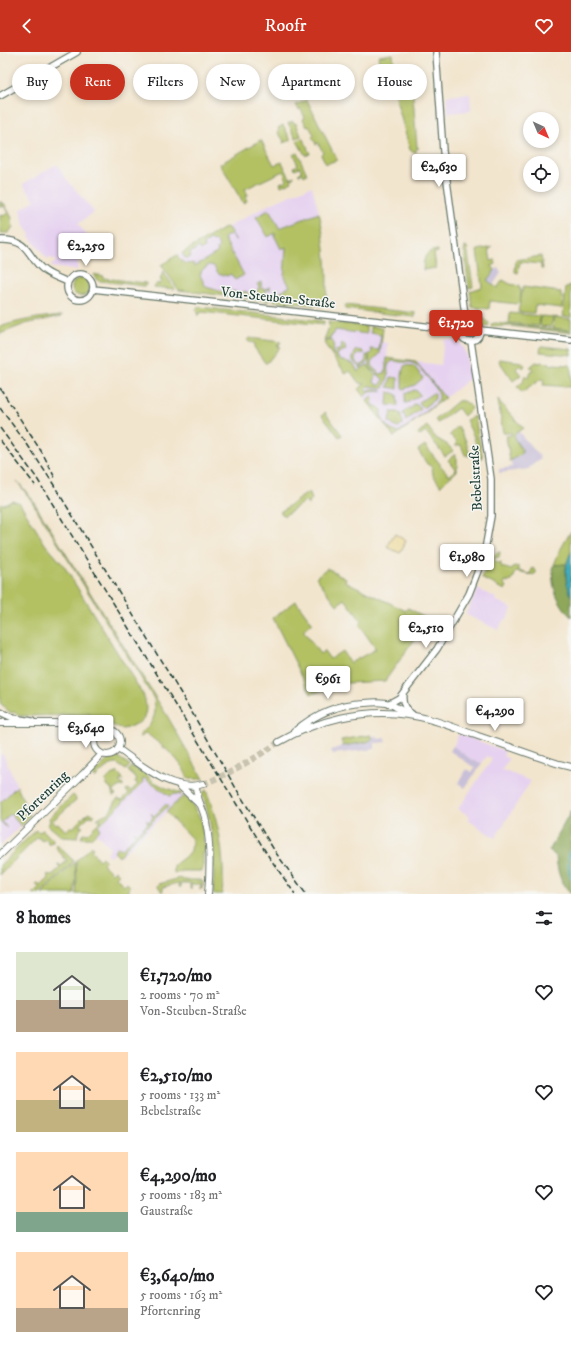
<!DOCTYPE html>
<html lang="en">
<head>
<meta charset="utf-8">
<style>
  :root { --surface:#fff; --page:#f6f6f6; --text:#202124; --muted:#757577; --accent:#c8321e }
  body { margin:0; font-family:"IM FELL DW Pica",serif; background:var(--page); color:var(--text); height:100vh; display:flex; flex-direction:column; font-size:15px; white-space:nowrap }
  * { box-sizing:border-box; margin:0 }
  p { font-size:13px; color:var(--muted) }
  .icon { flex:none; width:22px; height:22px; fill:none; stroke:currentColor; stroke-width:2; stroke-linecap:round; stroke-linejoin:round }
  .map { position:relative; height:842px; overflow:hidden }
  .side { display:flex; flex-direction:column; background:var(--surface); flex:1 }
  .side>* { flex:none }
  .hud { position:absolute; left:12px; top:12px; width:547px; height:36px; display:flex; gap:8px }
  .needle { width:26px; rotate:136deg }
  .controls { position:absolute; left:523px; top:60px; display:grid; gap:8px }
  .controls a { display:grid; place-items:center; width:36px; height:36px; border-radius:50%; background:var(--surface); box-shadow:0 2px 6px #0003; font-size:20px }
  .price { position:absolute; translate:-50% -34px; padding:0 9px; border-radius:4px; background:#fff; color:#222; font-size:13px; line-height:26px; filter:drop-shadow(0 1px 2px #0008) }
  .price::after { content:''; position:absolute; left:50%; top:24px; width:12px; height:9px; margin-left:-6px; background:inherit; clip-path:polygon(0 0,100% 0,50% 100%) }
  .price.selected { background:var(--accent); color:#fff }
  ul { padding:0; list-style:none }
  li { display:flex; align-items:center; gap:12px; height:100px; padding:0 16px }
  li span { display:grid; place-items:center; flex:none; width:112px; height:80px; border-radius:0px; color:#555 }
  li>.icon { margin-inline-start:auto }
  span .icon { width:48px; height:48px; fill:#fffc; stroke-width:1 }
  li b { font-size:17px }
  h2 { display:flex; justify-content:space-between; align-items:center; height:48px; padding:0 16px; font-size:17px }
  .pill { padding:0 14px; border-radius:18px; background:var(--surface); box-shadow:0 2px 6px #0003; font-size:14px; line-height:36px }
  .pill.selected { background:var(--accent); color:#fff }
  header { display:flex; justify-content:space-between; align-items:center; height:52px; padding:0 16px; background:var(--accent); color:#fff; font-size:18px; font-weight:600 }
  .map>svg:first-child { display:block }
  .built { fill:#e6d2f0 }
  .industrial { fill:#c8bfd8 }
  .green { fill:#b3c164; stroke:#697f4c }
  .forest { fill:#8ea75a; stroke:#567247 }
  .sand { fill:#eeda9e; stroke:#868c69 }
  .water { fill:#42afc0; stroke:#30767a }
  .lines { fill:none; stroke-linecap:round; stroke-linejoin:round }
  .stream { stroke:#42afc0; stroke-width:1.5 }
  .secondary-tunnel { stroke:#c8c3af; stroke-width:6; stroke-dasharray:6 3; stroke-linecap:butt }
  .tertiary-casing { stroke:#69786a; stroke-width:8 }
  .secondary-casing { stroke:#69786a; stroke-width:8 }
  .tertiary { stroke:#fff; stroke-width:5.5 }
  .secondary { stroke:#fff; stroke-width:6 }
  .rail { stroke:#1f3d34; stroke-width:1.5; stroke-dasharray:6 3; stroke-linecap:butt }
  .labels { text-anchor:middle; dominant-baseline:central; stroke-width:3; stroke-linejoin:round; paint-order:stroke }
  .street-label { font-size:14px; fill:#1f3d34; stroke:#f6f6f2 }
</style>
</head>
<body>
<header><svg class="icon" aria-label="back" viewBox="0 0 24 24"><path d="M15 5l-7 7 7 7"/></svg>Roofr<svg class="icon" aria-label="heart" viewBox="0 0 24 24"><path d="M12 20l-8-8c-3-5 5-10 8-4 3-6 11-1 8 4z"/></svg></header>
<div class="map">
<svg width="571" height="842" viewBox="0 0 571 842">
  <rect width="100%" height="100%" fill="#f6f6f2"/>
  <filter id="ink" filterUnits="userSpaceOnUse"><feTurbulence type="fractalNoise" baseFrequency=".025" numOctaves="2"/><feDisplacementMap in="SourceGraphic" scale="8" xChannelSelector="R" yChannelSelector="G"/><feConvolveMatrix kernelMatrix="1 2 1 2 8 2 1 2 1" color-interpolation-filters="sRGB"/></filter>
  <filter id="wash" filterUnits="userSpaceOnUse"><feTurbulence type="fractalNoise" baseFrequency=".012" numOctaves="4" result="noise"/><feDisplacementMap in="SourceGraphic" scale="16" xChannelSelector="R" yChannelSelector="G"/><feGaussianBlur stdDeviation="0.9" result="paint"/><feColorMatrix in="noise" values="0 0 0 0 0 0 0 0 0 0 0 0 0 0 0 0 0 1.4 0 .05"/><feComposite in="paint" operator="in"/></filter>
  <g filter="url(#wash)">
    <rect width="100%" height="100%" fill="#f2e5ce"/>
    <path class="built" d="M470 42 471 59 448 61 447 44Z
      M57 112 65 125 94 160 78 172 96 195 89 201 80 190 77 218H75L50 215 56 209 49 205V207H47L29 184 30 182 24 174 22 164 20 158 35 148 23 132Z
      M312 134 319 161 313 164 298 248 197 236 179 203 266 154Z
      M329 274 383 280 381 290 388 291 387 306 441 313 444 287 455 288 462 294 466 302 469 327 394 385 358 337 365 332 359 331 350 319 346 322 326 295 324 288Z
      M478 537 496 546 495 548 512 556 506 568 504 567 498 578 467 563 466 561Z
      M460 682 505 699 503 704 509 707 502 718 531 729 495 786 468 768 470 764 458 757 492 707 487 704 482 711 472 708 453 695 458 683Z
      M3 702 30 765 0 794V703Z
      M144 726 169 744 176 742 183 744 120 805 115 801 110 805 106 801 110 796 96 781 100 777 98 775 144 730 142 728Z"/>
    <path class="industrial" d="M498 216 501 221 493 233 487 228 495 218Z
      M518 379 541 406 528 417 499 421V417L512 415 511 408 519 405 522 400 514 386Z
      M372 684H377V686L381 687 386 686V690L375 691V697L333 702 331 698 341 695V694L367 690 373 687Z
      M453 694 472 708 482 711 465 736 458 731 467 717 472 720 475 716 450 699Z"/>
    <path class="green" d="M393 2 394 19 403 18 404 33 412 32 417 95 419 96 416 97V101H414L410 98 397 51 395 35 392 37C386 33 376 11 379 4Z
      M307 48 337 108 326 112 321 102 323 100 318 91 316 92 312 85 314 83 309 74 307 75 303 67 305 66 301 57 299 58 296 53Z
      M293 69 295 72 296 71 301 84 296 86 288 71Z
      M283 73 291 88 283 91V90L284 89 278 80 279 79 278 76Z
      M302 86 308 95 307 96 310 101 305 103 297 89Z
      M261 88 274 113 282 110 290 126 294 124V125L291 127 292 129 281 134 280 131 287 128 283 119 245 137 248 143 245 144 247 149 243 151 220 112Z
      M297 100 307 122 304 124 303 121 299 123 298 122 302 120 300 115 295 117 294 115 298 113 293 102Z
      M0 149 2 152 4 151 12 166 13 176 8 181H0V163L3 164 8 161 4 154 0 155Z
      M269 158 280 177 282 175 319 161C324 180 331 236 324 253L321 254 274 249V244L290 234 284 225 286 195 281 197 275 185V181L268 185 256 165Z
      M226 175 229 177 236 189 231 182 224 186 244 223 235 228 231 222 227 224 218 221 214 214 209 213 202 218 200 223 206 235 226 241 227 244 179 238 161 213 177 203C181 210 185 213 193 211L195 214 218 200 217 197 219 194 216 189 213 190 211 188 204 192 205 196 201 198 199 195 190 201 191 204 188 206H185L182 201Z
      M465 195H467L473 235 469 236 464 198Z
      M493 195 489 197 491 209 495 208 496 212 492 214 495 218 487 228 497 236 503 228 510 232 519 234V237H521L520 250 517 252 490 249 489 257 472 255 470 239 482 235 477 199 478 198Z
      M438 198V200L434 201 436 216 423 218C424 206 424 199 438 198Z
      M541 204 543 217H541V212L520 210 518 221 515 220 516 208Z
      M163 220 175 236V237L154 235 155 233 158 231 159 233 162 228H160Z
      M93 222 103 224V226L146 231V233L144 234 101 229 97 228Z
      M72 235a9 9 0 1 1 18 0a9 9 0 1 1-18 0Z
      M261 230 262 237H266L270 234V238L266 237V244H270V249L231 244 230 240 234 239 235 240 242 241 246 239 248 242C254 243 257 241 259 235L257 232Z
      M571 233V265L563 264 566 235Z
      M523 235 561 240V245H563L562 256 535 253 534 261 518 260Z
      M345 253 416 261 415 265 345 257Z
      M199 255 324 269V273L201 260 199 261 198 264 196 258 197 256Z
      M510 261 540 264 539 274 509 271Z
      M469 262C476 262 485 266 489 271L488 275C481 274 472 268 469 262Z
      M62 263V264L25 272 0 282V275C20 268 41 265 62 263Z
      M541 264 553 265 551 275 540 274Z
      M554 265 571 267V278L553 276Z
      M328 270 367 274V282L335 278 334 282 331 283V287L324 289 329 274Z
      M495 271 571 279V281L511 274 491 275 492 272Z
      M463 279a7 7 0 1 1 14 0a7 7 0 1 1-14 0Z
      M371 274 383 276 380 302C375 307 370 308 373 316L378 320V322L385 321 387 306 416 310 445 346 394 385 367 349 372 343 373 354H376L381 357C380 365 383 368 387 374 390 377 393 380 398 380 402 379 430 357 435 352 438 349 439 347 439 344 439 338 420 315 415 312 409 309 405 311 400 310 395 309 391 308 389 312 386 317 389 320 388 324 388 328 385 332 384 336L369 334 366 337 368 340 373 337 383 339 369 340 364 345 358 337 365 332 359 331 350 319 346 322 326 295 324 290 332 288 334 296 332 297 334 303 336 302 335 299 342 297 341 293 344 292 346 298 338 301 337 305 340 307 354 312 358 320 360 317 368 313 371 318 376 324 374 330 376 332 380 333 382 331 383 327 370 316 369 302 372 301 371 297 379 298 381 283 371 281Z
      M249 286 281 290 278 294H276L280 295 267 311H265L254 295V291L249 290 247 288Z
      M541 294 571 297V303L540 300Z
      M357 298 363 299 365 301 359 302 355 306C356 317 367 315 366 303H368L369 306 368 310 360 316 352 308 354 302Z
      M500 307 522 310 525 314 523 316 520 313 516 317 521 323 513 329 499 309Z
      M536 310 540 311 541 310 550 311 551 313H553V312L570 313 571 315V335L543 333 544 328 541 327 522 341 517 335 524 329 523 328 525 323 528 326 533 317 530 315Z
      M406 313 414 314 423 326 415 333 404 337 402 336V323L404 314Z
      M391 325 398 326V337L388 335Z
      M414 338 417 339 420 343 407 351H405V342Z
      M388 340 394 341 397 343 398 353 397 354 387 353Z
      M433 341 435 342V347L423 356 419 350Z
      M498 348 523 376 515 382 514 386 522 398V402L510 409 506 384 512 383V381H503Z
      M458 349C464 348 467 350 471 355L470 358 464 364 458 356 438 371 435 368Z
      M416 352 421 357 406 369 403 361 405 359 414 354V353Z
      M325 360 342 383 339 385 322 363Z
      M391 360H398L400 362 403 371 399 375H395L389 370Z
      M475 364 478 383 483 406H480L474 385 466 368Z
      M427 374 436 386 448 393 453 399 445 404 426 380 420 384 418 381Z
      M458 374 466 389 470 404 465 403 461 393H455L457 390 450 383Z
      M425 393 440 412V413L449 423 456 418 448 408 455 402 457 407V419L449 426 441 434 433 423 432 415 427 412 418 398Z
      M17 429 32 447 76 518 169 667 203 727H188C181 706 163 695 146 681L141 685 139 684C151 672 158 665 154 647L75 519 31 448Z
      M309 440 312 447 308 453 305 449 284 464 280 460Z
      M12 448 20 451 45 492 64 514 144 644C147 656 148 668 134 673 131 674 126 677 122 677 118 677 114 673 110 672 103 671 98 676 92 671L89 661 86 663 19 664 14 660 11 661 0 652V452H4Z
      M571 479V500L566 512 554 513 559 500Z
      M499 500H500L499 506 495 505 494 510 501 511V515L512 518 514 514 519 515V519L530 522 532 517 534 516 536 519V521L533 523 516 520 512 529 508 530 505 529 504 532 507 534 505 538 482 526 492 505Z
      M327 516 346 526 345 529 406 559 408 556 429 567 385 629 347 631 311 642 273 566 296 549 312 571 303 579 320 602 324 599 330 607 342 599 350 611 376 597 359 573 362 570 345 547 337 553 316 525Z
      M371 683 373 687 367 690 343 694 341 688Z
      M119 706 130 713 126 718 117 712C108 712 102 719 95 726L92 723 109 707Z
      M132 714 147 723 154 730 166 736 181 741V743L174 742 169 744 144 726 142 728 144 730 98 774 100 777 91 786H81L83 781 87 782 101 768 97 767C101 763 105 763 109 760 113 756 114 750 118 746L122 748 129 741 126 739 127 737 131 739 138 732 135 730 137 727 128 719Z
      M117 720 122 725 123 729 120 728V731L123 733V735L120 734 113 740 116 742 113 744 111 736 105 733 107 731 105 729 112 722H116Z
      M17 734 30 765 21 774 10 762 2 770 7 776 0 769V751Z
      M206 738C219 771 226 807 222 842H213C215 807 214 774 202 741Z
      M73 743 76 746V748L52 769 56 772 58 771 66 779 71 774 73 776 84 764 87 763 88 760 95 763 93 765 89 764 79 774 83 775 78 780 77 786 62 785 48 773 50 769 49 766Z
      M183 744C194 750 194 759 201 767L205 800 203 801V817L200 819H183L174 822V813L191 800 192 787 166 760Z
      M166 752 168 754 126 795 119 805 114 800 117 795 121 797 136 783 133 779 136 782 148 771 146 767 149 770 153 765 151 761 154 764Z
      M36 778 39 780 43 778 53 788V790L50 793 46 787 43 789 38 785 0 823V813Z
      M57 793 73 808V810L40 842H33L39 836 36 833 38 832 41 834 49 826 47 823 48 822 51 824 60 816 57 813 59 812 61 814 67 809 56 796Z
      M91 794 93 796 91 799 99 808 102 805 106 809 103 812 112 821 115 818 119 822 116 825 124 834 127 831 130 834 128 842H76L77 828 76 809Z
      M75 810 76 828 74 842H42Z
      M180 826 184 828H201L203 830 202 837H199L201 836V832H191V835L192 836H190V831H181V835H179V831L163 835V839L162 840 158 834 159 832Z"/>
    <path class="forest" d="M566 512V527L571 544V565C558 551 549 532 554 513Z
      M571 759V842C560 833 557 817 556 804L549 799Z"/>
    <path class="sand" d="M395 482 406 489 400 501 387 495Z"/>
    <path class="water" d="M571 500V544C565 528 564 515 571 500Z"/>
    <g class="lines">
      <path class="stream" d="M571 796C567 807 567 816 571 826"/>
    </g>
  </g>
  <g filter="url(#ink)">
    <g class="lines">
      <path class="secondary-tunnel" d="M203 732C230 722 255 706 279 690"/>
      <defs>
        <path id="tertiary" d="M436 0 443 99 466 270
          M0 44 77 0
          M0 188C31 187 26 205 45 219 52 224 61 227 68 230
          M67 235a13 13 0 1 1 26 0a13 13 0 1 1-26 0Z
          M93 237 460 278
          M460 279a10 10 0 1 1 20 0a10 10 0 1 1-20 0Z
          M480 278 571 288
          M403 642C402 651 404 657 412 662
          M388 652 399 646 437 597 469 542 484 503 491 464V427L471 289
          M0 660 13 666 32 669"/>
        <path id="secondary" d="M0 671H70L83 675 96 683
          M94 690a13 13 0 1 1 26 0a13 13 0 1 1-26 0Z
          M295 679C316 661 338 652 365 651 373 650 382 649 390 652 395 654 400 658 406 661
          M279 690C317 668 364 656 408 663 432 666 455 676 478 684 505 693 532 703 559 712L571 715
          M118 697C142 713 172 741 203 732
          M179 733 198 751
          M196 734C196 747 204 757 206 770 211 793 210 819 208 842
          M0 803 82 723 102 702"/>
      </defs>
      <use href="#tertiary" class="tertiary-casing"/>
      <use href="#secondary" class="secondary-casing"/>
      <use href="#tertiary" class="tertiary"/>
      <use href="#secondary" class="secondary"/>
      <path class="rail" d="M0 336 43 402 55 426
        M0 356 27 392 52 430 180 640 237 738 276 801 306 842
        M0 376 36 425 269 805 295 842
        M0 388 35 433"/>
    </g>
  </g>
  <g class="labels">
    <g class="street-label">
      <text transform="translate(278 246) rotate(6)">Von-Steuben-Straße</text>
      <text transform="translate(476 426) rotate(-93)">Bebelstraße</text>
      <text transform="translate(43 744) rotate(-44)">Pfortenring</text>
    </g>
  </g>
</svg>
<div class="controls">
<a><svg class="needle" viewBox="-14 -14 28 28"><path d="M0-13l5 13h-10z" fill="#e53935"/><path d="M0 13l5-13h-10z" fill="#757577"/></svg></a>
<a><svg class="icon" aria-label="locate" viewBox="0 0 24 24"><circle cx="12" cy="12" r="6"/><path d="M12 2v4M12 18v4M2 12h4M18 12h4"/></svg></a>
</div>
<b class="price" style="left:439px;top:136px">€2,630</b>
<b class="price" style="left:86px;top:215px">€2,250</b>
<b class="price selected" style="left:456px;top:292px">€1,720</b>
<b class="price" style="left:467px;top:526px">€1,980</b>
<b class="price" style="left:426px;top:597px">€2,510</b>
<b class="price" style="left:328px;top:648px">€961</b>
<b class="price" style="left:495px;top:680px">€4,290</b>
<b class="price" style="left:86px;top:697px">€3,640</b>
<div class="hud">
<a class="pill">Buy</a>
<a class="pill selected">Rent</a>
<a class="pill">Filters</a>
<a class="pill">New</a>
<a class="pill">Apartment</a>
<a class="pill">House</a>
</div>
</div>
<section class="side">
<h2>8 homes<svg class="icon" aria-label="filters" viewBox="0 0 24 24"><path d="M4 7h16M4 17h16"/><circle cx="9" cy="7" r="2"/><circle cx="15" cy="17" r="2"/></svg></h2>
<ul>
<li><span style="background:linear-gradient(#dfe7d0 60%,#b9a48a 0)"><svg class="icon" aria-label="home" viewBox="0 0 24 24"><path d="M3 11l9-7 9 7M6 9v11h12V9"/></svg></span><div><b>€1,720/mo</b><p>2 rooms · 70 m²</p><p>Von-Steuben-Straße</p></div><svg class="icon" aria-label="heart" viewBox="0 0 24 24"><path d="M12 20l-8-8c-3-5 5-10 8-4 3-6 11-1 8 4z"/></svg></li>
<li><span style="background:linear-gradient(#ffd9b3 60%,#c2b280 0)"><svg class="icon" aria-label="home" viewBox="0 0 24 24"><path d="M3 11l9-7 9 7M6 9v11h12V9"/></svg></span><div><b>€2,510/mo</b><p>5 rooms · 133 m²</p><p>Bebelstraße</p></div><svg class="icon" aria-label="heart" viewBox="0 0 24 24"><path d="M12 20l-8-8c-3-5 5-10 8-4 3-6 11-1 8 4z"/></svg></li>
<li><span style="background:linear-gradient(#ffd9b3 75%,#7fa58c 0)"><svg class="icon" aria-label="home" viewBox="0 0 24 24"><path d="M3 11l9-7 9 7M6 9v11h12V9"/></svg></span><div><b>€4,290/mo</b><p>5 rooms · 183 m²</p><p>Gaustraße</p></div><svg class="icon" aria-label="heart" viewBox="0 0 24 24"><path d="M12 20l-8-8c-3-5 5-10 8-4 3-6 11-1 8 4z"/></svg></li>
<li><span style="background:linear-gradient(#ffd9b3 70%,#b9a48a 0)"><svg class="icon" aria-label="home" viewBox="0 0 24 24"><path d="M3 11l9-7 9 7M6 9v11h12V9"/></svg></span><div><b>€3,640/mo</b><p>5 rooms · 163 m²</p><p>Pfortenring</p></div><svg class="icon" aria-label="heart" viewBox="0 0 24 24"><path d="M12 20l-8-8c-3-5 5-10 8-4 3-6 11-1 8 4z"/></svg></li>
</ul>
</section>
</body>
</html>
